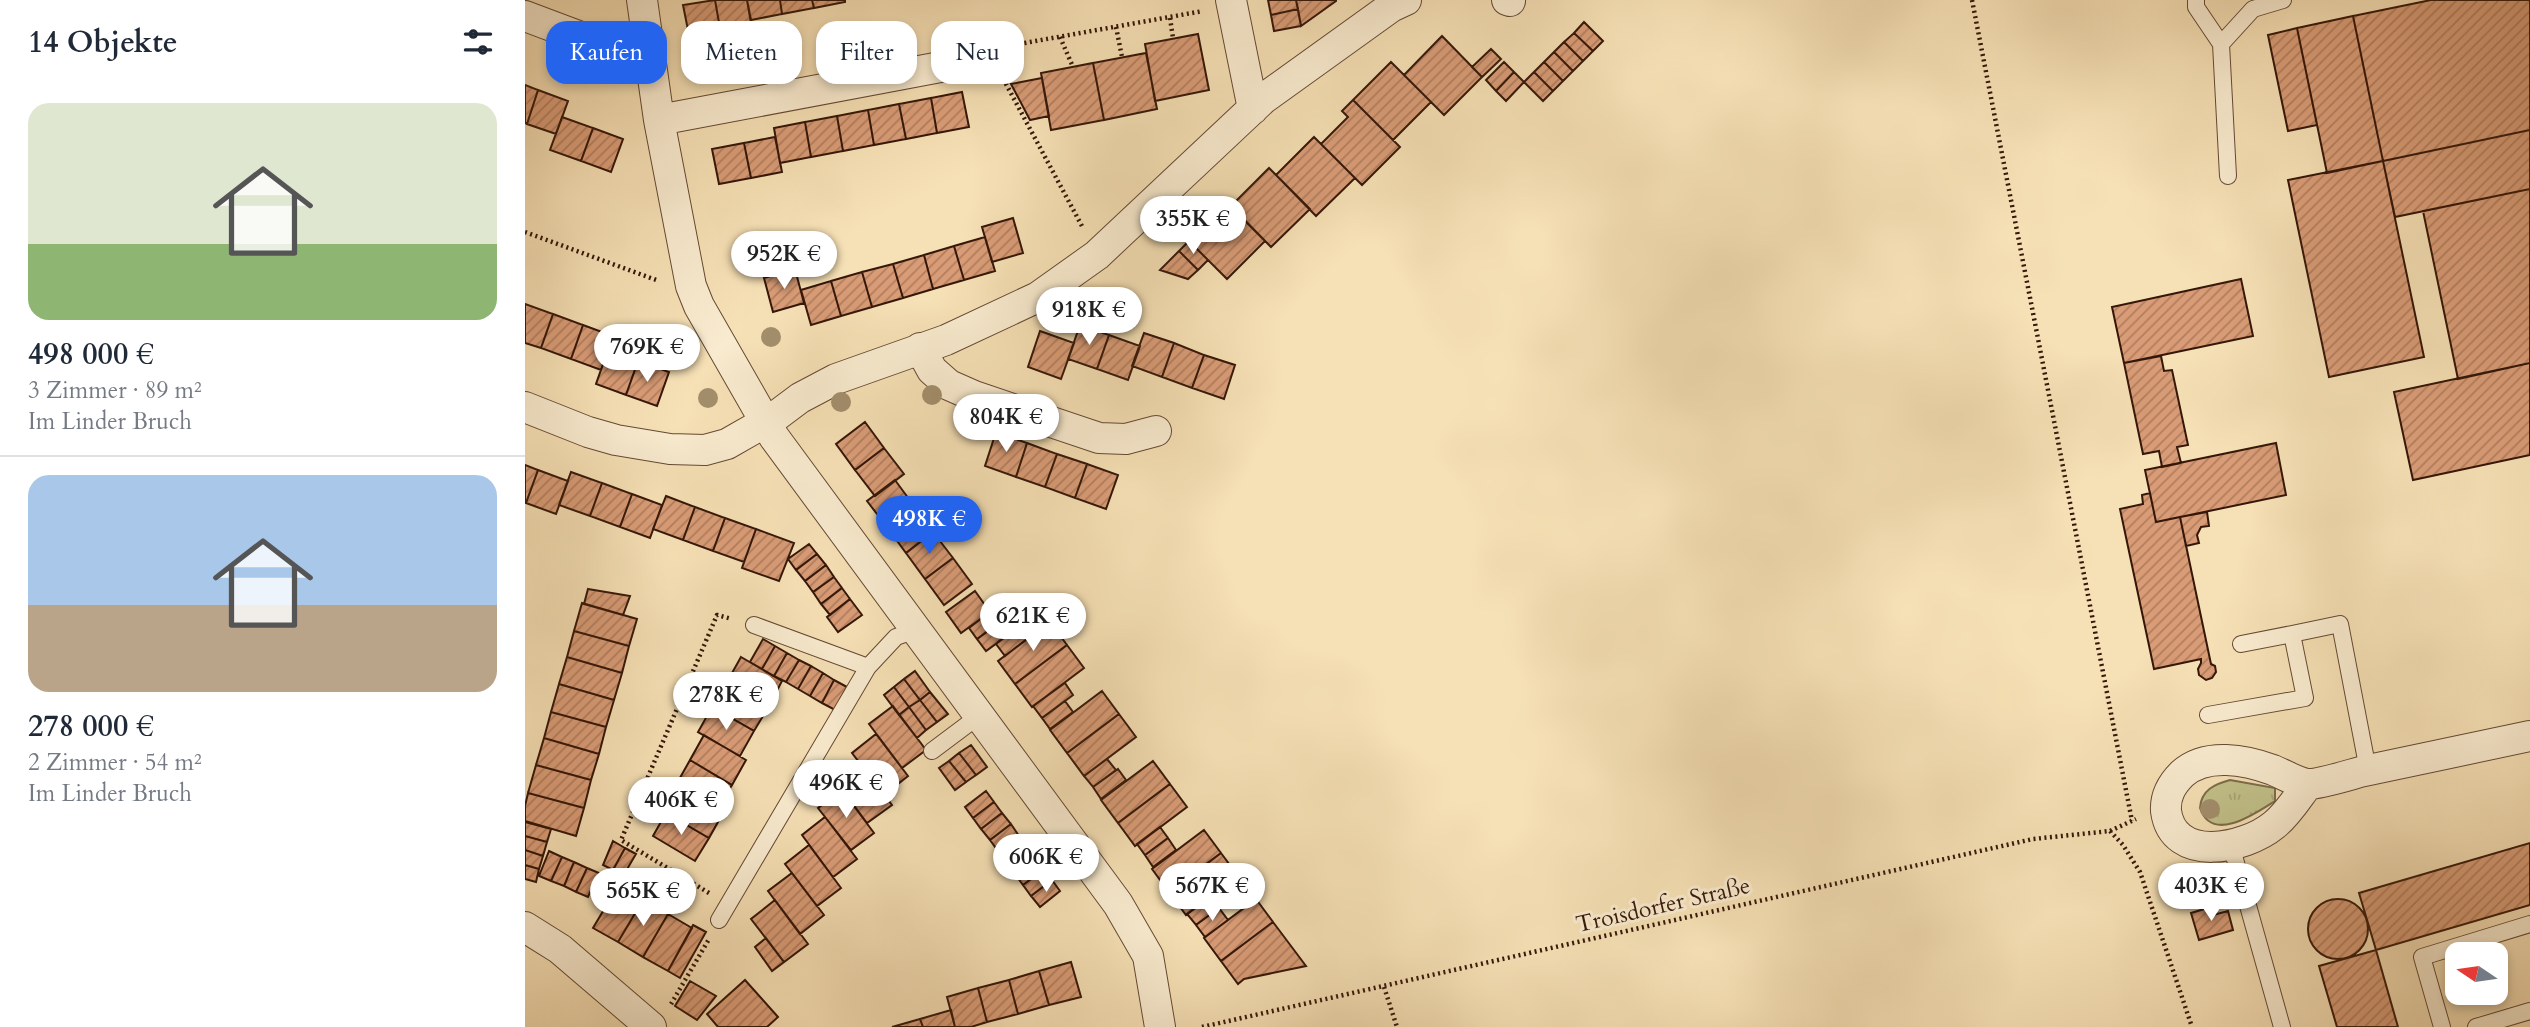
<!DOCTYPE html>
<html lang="de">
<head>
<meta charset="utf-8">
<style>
  :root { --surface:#fff; --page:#f2f2f3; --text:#1f2937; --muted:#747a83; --line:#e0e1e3; --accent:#2563eb }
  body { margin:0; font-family:Cardo,serif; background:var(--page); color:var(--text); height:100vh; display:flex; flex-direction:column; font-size:26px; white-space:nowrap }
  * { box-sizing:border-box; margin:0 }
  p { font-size:23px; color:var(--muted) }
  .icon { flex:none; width:38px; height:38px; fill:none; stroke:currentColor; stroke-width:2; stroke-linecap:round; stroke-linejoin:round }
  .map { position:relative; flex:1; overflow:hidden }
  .panel { display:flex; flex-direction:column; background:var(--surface); width:525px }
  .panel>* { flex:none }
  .banner { position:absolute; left:21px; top:21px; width:665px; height:63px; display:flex; gap:14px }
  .needle { width:46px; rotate:283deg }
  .tools { position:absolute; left:1920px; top:942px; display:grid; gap:14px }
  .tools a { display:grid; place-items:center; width:63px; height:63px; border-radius:14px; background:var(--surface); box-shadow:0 4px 10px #0003; font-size:35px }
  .price { position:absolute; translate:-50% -60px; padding:0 16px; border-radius:24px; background:#fff; color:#222; font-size:23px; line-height:46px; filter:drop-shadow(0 2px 4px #0008) }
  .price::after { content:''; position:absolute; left:50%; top:42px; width:21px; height:16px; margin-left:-10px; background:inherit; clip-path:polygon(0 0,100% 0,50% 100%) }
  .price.on { background:var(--accent); color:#fff }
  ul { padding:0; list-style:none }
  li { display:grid; align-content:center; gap:14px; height:371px; padding:0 28px }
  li+li { border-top:2px solid var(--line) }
  li span { display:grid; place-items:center; height:217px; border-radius:21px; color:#555 }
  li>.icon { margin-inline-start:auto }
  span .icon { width:126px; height:126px; fill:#fffc; stroke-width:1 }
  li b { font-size:30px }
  h2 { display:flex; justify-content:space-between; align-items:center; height:84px; padding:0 28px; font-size:30px }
  .pill { padding:0 24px; border-radius:21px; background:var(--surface); box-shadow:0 4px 10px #0003; font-size:24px; line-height:63px }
  .pill.on { background:var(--accent); color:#fff }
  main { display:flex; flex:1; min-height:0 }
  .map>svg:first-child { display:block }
  .grass { fill:url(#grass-tufts); stroke:#7c6c4a; stroke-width:2 }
  .building { fill:url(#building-hatch); stroke:#351709; stroke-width:2 }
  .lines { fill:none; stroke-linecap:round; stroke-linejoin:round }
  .service-casing { stroke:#654934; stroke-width:18 }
  .minor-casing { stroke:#654934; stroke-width:32 }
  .path { stroke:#351709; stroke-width:4.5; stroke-dasharray:2 3.5; stroke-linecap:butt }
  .service { stroke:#f9ebcf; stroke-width:16 }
  .minor { stroke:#f9ebcf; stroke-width:30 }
  .tree { fill:#a38e6c }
  .labels { text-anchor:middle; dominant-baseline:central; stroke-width:6; stroke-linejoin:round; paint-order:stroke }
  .street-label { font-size:23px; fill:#351709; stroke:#f9ebcf }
</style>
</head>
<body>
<main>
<section class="panel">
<h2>14 Objekte<svg class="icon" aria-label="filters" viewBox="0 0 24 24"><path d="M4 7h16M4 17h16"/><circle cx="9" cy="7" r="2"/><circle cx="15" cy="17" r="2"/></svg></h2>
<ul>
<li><span style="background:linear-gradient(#dfe7d0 65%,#8fb573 0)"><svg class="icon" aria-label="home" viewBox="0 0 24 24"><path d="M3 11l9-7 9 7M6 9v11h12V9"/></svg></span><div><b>498 000 €</b><p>3 Zimmer · 89 m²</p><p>Im Linder Bruch</p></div></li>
<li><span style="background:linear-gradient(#a9c7e8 60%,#b9a48a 0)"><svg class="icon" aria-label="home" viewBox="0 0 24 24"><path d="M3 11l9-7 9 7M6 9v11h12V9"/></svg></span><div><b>278 000 €</b><p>2 Zimmer · 54 m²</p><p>Im Linder Bruch</p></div></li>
</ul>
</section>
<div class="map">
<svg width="2005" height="1027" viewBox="0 0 2005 1027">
  <defs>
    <pattern id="grass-tufts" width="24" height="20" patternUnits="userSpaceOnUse" patternTransform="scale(1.75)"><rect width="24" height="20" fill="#c2c18a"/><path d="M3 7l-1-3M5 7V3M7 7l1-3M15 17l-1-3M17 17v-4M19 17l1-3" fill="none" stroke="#a7a576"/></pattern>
    <pattern id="building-hatch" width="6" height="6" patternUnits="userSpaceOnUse" patternTransform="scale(1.75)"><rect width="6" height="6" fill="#d99c76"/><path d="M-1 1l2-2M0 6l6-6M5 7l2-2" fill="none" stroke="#b17e5f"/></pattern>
  </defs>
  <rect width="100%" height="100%" fill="#f6e0b5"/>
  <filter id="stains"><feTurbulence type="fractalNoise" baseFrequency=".00286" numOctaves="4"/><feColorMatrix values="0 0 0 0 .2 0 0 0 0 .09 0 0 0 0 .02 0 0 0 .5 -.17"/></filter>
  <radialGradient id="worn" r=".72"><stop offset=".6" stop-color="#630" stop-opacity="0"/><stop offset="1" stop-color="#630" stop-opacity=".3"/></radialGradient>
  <path class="grass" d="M1705 780 1750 788V801C1731 813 1687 844 1675 808 1676 790 1690 784 1705 780Z"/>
  <path class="building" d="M190 0H222L227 29 196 34Z
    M190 0 196 34 165 40 158 5Z
    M222 0H255L257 14 226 20Z
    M255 0H287L289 8 257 14Z
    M287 0H320V2L289 8Z
    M743 0H771L773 9 746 15Z
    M771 0H811V1L776 26Z
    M1906 0H2005V130L1858 161 1828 16Z
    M773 9 776 26 749 31 746 15Z
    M1828 16 1858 161 1802 173 1772 28Z
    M1059 22 1078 41 1068 51 1049 33Z
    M1772 28 1792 125 1763 131 1743 35Z
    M1049 33 1068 51 1058 61 1039 42Z
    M673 34 684 90 630 101 620 44Z
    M917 36 957 77 919 115 879 75Z
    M1039 42 1058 61 1048 71 1029 52Z
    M966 49 976 59 957 77 947 67Z
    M1029 52 1048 71 1038 81 1019 62Z
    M621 53 632 109 579 120 568 63Z
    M866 62 906 102 868 140 828 100Z
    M979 62 989 72 971 91 961 80Z
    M1019 62 1038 81 1028 91 1009 72Z
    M568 63 579 120 526 130 516 73Z
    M989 72 999 82 981 101 971 91Z
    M1009 72 1028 91 1018 101 999 82Z
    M517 78 524 116 505 120 486 84Z
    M0 85 13 90 2 124 0 123Z
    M13 90 43 101 31 134 2 124Z
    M437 92 444 127 412 133 406 98Z
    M406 98 412 133 381 139 374 104Z
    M828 100 875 147 837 185 796 144 823 117 817 111Z
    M374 104 381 139 349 145 343 110Z
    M343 110 349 145 318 151 312 116Z
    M312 116 318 151 286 157 280 122Z
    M37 117 68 128 56 161 25 150Z
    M280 122 286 157 255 163 249 128Z
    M68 128 98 139 86 172 56 161Z
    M2005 130V189L1870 217 1858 161Z
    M250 137 257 172 226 178 219 143Z
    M789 137 830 178 791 216 751 175Z
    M219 143 226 178 194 184 187 149Z
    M1858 161 1899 357 1804 377 1763 180Z
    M744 168 785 209 746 247 706 206Z
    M2005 189V363L1933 379 1898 211Z
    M699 200 740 241 702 279 661 238Z
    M488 218 498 253 467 262 457 227Z
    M460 237 470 271 439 280 429 246Z
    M664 241 683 260 673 270 654 251Z
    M429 246 439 280 408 289 399 255Z
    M654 251 673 270 663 279 635 270Z
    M399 255 408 289 378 298 368 264Z
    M368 264 378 298 347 307 337 272Z
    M270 269 279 303 248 312 239 278Z
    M337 272 347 307 316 316 306 281Z
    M1716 279 1728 336 1599 363 1587 307Z
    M306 281 316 316 286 325 276 290Z
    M0 304 28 314 16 348 0 343Z
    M28 314 58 325 46 359 16 348Z
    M58 325 88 336 76 370 46 359Z
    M555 325 584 335 572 369 543 359Z
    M515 331 549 343 536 379 503 367Z
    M619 333 649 343 637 377 607 366Z
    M584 335 615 346 603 380 572 369Z
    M649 343 679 355 667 388 637 377Z
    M83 350 113 361 101 395 71 384Z
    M679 355 710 365 699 399 667 388Z
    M1636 356 1639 371 1647 370 1663 445 1652 447 1656 463 1637 467 1634 451 1618 454 1599 363Z
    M113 361 144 372 132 406 101 395Z
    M2005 363V455L1888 480 1869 392Z
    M340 422 359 448 330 470 311 444Z
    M471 432 502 443 491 477 460 466Z
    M502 443 532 454 520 487 491 477Z
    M1751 443 1761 495 1631 522 1620 470Z
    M359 448 379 474 350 496 330 470Z
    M532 454 562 464 550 498 520 487Z
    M562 464 593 475 581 509 550 498Z
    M0 465 13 470 1 503H0Z
    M13 470 43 481 31 514 1 503Z
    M46 472 77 483 65 516 34 505Z
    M370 480 389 506 362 527 342 501Z
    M77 483 107 494 95 527 65 516Z
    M1625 493 1631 522 1655 517 1686 664 1690 666 1691 672 1687 678 1681 680 1674 675 1673 669 1676 663V659L1629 669 1595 509 1618 504 1617 495Z
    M107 494 137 505 125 538 95 527Z
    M141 496 170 507 158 540 128 529Z
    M389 506 408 532 381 553 362 527Z
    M170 507 200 518 188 551 158 540Z
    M1682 512 1684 526 1676 527 1672 535 1674 543 1661 546 1655 517Z
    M200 518 231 529 219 562 188 551Z
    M231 529 269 543 254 581 217 568Z
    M408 532 428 558 400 579 381 553Z
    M284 544 292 554 271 570 263 559Z
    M292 554 301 565 280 581 271 570Z
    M428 558 447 584 419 605 400 579Z
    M301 565 309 577 288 592 280 581Z
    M309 577 317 588 296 604 288 592Z
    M317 588 325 599 305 615 296 604Z
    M63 589 105 596 98 615 59 604Z
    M450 591 465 612 436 633 421 612Z
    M325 599 337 615 313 632 302 617Z
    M57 603 112 619 104 646 49 631Z
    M465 612 474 623 452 639 444 628Z
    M502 616 512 631 480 656 471 644Z
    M525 622 542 645 490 684 473 661Z
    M474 623 483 635 461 651 452 639Z
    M49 631 104 646 97 673 42 657Z
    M238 639 250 646 237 669 225 662Z
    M542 645 559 668 507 707 490 684Z
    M250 646 262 653 249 676 237 669Z
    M262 653 274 660 261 682 249 676Z
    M42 657 97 673 89 700 34 684Z
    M216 657 257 681 244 706 202 682Z
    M274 660 286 666 273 689 261 682Z
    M286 666 298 673 285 696 273 689Z
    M390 671 405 692 395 700 379 679Z
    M298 673 309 680 297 703 285 696Z
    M379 679 395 700 384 707 369 687Z
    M309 680 322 687 310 710 297 703Z
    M202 682 244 706 229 731 187 707Z
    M540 683 548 695 517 718 508 706Z
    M34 684 89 700 81 727 26 712Z
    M369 687 384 707 374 715 359 695Z
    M577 691 594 714 542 753 525 730Z
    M405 692 423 714 412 722 395 700Z
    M395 700 412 722 401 730 384 707Z
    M540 701 548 712 525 729 517 718Z
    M368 706 401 750 377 768 344 724Z
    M187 707 229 731 215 756 173 732Z
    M384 707 401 730 392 738 374 715Z
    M26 712 81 727 74 754 19 738Z
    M594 714 611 737 559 776 542 753Z
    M351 734 383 776 359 795 327 753Z
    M179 735 221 760 207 785 165 760Z
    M19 738 74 754 66 780 11 765Z
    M446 745 462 767 451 775 434 753Z
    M434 753 451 775 441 782 424 761Z
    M582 759 591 770 568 787 559 776Z
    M165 760 207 785 192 809 151 785Z
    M424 761 441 782 430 790 414 768Z
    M628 761 645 784 593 823 576 800Z
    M334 762 367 805 342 823 310 780Z
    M11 765 66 780 59 808 3 793Z
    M593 769 601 780 576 799 568 787Z
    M645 784 662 807 610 846 593 823Z
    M156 788 198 813 184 838 141 813Z
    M317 790 349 833 326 850 293 808Z
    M461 791 469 802 448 818 440 807Z
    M3 793 59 808 51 836 0 821V806Z
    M469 802 477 813 456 829 448 818Z
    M141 813 184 838 170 861 128 836Z
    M477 813 486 824 465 840 456 829Z
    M300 817 332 859 308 877 277 835Z
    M0 822 26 829 22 842 0 836Z
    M486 824 494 836 473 851 465 840Z
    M635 827 643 838 620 855 612 844Z
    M679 830 696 853 644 892 627 869Z
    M0 836 22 842 18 856 0 850Z
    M494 836 502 847 481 862 473 851Z
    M643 838 651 850 628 867 620 855Z
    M88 841 100 848 88 870 78 865Z
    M2005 843V905L1851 950 1834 893Z
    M284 845 316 888 292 906 260 864Z
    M502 847 511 858 490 874 481 862Z
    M100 848 111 854 98 876 88 870Z
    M0 850 18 856 14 869 0 865Z
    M24 851 37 857 26 881 14 876Z
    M696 853 713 876 661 915 644 892Z
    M37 857 49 862 39 886 26 881Z
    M511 858 519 869 498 885 490 874Z
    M49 862 62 868 51 892 39 886Z
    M0 865 14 869 11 882 0 879Z
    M62 868 74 873 63 897 51 892Z
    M519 869 527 880 506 896 498 885Z
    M267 873 299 915 275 934 243 891Z
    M527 880 535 891 515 907 506 896Z
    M93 886 118 900 93 942 68 928Z
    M686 896 694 908 671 925 662 914Z
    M731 899 748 922 696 961 679 938Z
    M1783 929a30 30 0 1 1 60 0a30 30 0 1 1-60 0Z
    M118 900 143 914 118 957 93 942Z
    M250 900 283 944 259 962 226 919Z
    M1686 907 1688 915 1703 911 1708 930 1674 940 1666 913Z
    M694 908 703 920 680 937 671 925Z
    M143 914 167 928 143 971 118 957Z
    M748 922 781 966 719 979 713 984 696 961Z
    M168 925 181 932 155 978 143 971Z
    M241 938 259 962 247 971 230 947Z
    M1851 950 1873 1027H1812L1794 966Z
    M546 962 556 997 524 1005 514 971Z
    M514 971 524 1005 493 1014 484 980Z
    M220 980 253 1017 242 1027H193L182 1014Z
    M484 980 493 1014 462 1022 453 988Z
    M165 981 191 996 172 1020 150 1006Z
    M453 988 462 1022 446 1027H430L422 997Z
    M426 1010 430 1027H398L395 1019Z
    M395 1019 398 1027H367Z"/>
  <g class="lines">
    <defs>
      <path id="service" d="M1671 0V7L1696 44 1703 176
        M1696 44 1728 9 1758 0
        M229 625 343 667
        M1716 644 1767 634
        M1683 715 1780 698 1767 634 1815 624 1843 770
        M407 751 455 715
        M1706 845 1757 1027
        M194 920 343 667 371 637 391 630
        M1917 1027 1897 957 2005 924
        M1951 1027 2005 1011"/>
      <path id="minor" d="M117 0 134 120 166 286 174 306 249 437 593 904 623 956 635 1027
        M706 0 728 109
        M982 0 985 1
        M0 16 125 63
        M134 120 426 65 465 40
        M395 348 407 370 424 385 449 396 574 438 601 439 631 431
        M0 407 63 432 91 440 145 449 180 450 202 444 251 416 275 398 311 379 421 340 513 297 572 255 738 99 866 7 881 0
        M1783 784C1773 797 1763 814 1749 825 1720 849 1648 864 1641 811 1640 796 1646 785 1657 774 1681 752 1721 760 1748 770 1758 774 1771 782 1782 784 1793 785 1827 774 1839 771 1894 759 1950 748 2005 736
        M0 927 35 949 126 1027"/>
    </defs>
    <use href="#service" class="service-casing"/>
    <use href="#minor" class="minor-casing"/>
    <path class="path" d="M1447 0 1607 821
      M645 18 648 38
      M591 27 597 57
      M535 37 548 67
      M494 44 678 11
      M473 69 558 228
      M0 232 134 281
      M1585 831 1598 845 1615 872 1667 1027
      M184 893 96 840 192 615 207 619
      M859 987 872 1027
      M146 1004 184 939
      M677 1027 1508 839 1585 831 1611 819"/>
    <use href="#service" class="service"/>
    <use href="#minor" class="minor"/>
  </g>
  <g class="tree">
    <circle cx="246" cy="337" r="10"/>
    <circle cx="407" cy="395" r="10"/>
    <circle cx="183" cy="398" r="10"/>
    <circle cx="316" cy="402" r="10"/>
    <circle cx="1685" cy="809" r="10"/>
  </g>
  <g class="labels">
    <g class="street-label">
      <text transform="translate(1138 905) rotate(-13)">Troisdorfer Straße</text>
    </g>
  </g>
  <rect width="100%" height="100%" filter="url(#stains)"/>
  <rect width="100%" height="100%" fill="url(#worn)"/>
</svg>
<div class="tools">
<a><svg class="needle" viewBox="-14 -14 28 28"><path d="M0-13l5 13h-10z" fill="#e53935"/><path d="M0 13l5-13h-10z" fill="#747a83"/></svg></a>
</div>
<b class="price" style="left:668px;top:256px">355K €</b>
<b class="price" style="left:259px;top:291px">952K €</b>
<b class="price" style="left:564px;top:347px">918K €</b>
<b class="price" style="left:122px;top:384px">769K €</b>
<b class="price" style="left:481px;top:454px">804K €</b>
<b class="price on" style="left:404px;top:556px">498K €</b>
<b class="price" style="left:508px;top:653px">621K €</b>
<b class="price" style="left:201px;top:732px">278K €</b>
<b class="price" style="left:321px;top:820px">496K €</b>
<b class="price" style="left:156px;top:837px">406K €</b>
<b class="price" style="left:521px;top:894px">606K €</b>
<b class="price" style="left:687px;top:923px">567K €</b>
<b class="price" style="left:1686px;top:923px">403K €</b>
<b class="price" style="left:118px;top:928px">565K €</b>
<div class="banner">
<a class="pill on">Kaufen</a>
<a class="pill">Mieten</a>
<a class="pill">Filter</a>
<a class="pill">Neu</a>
</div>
</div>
</main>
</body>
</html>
